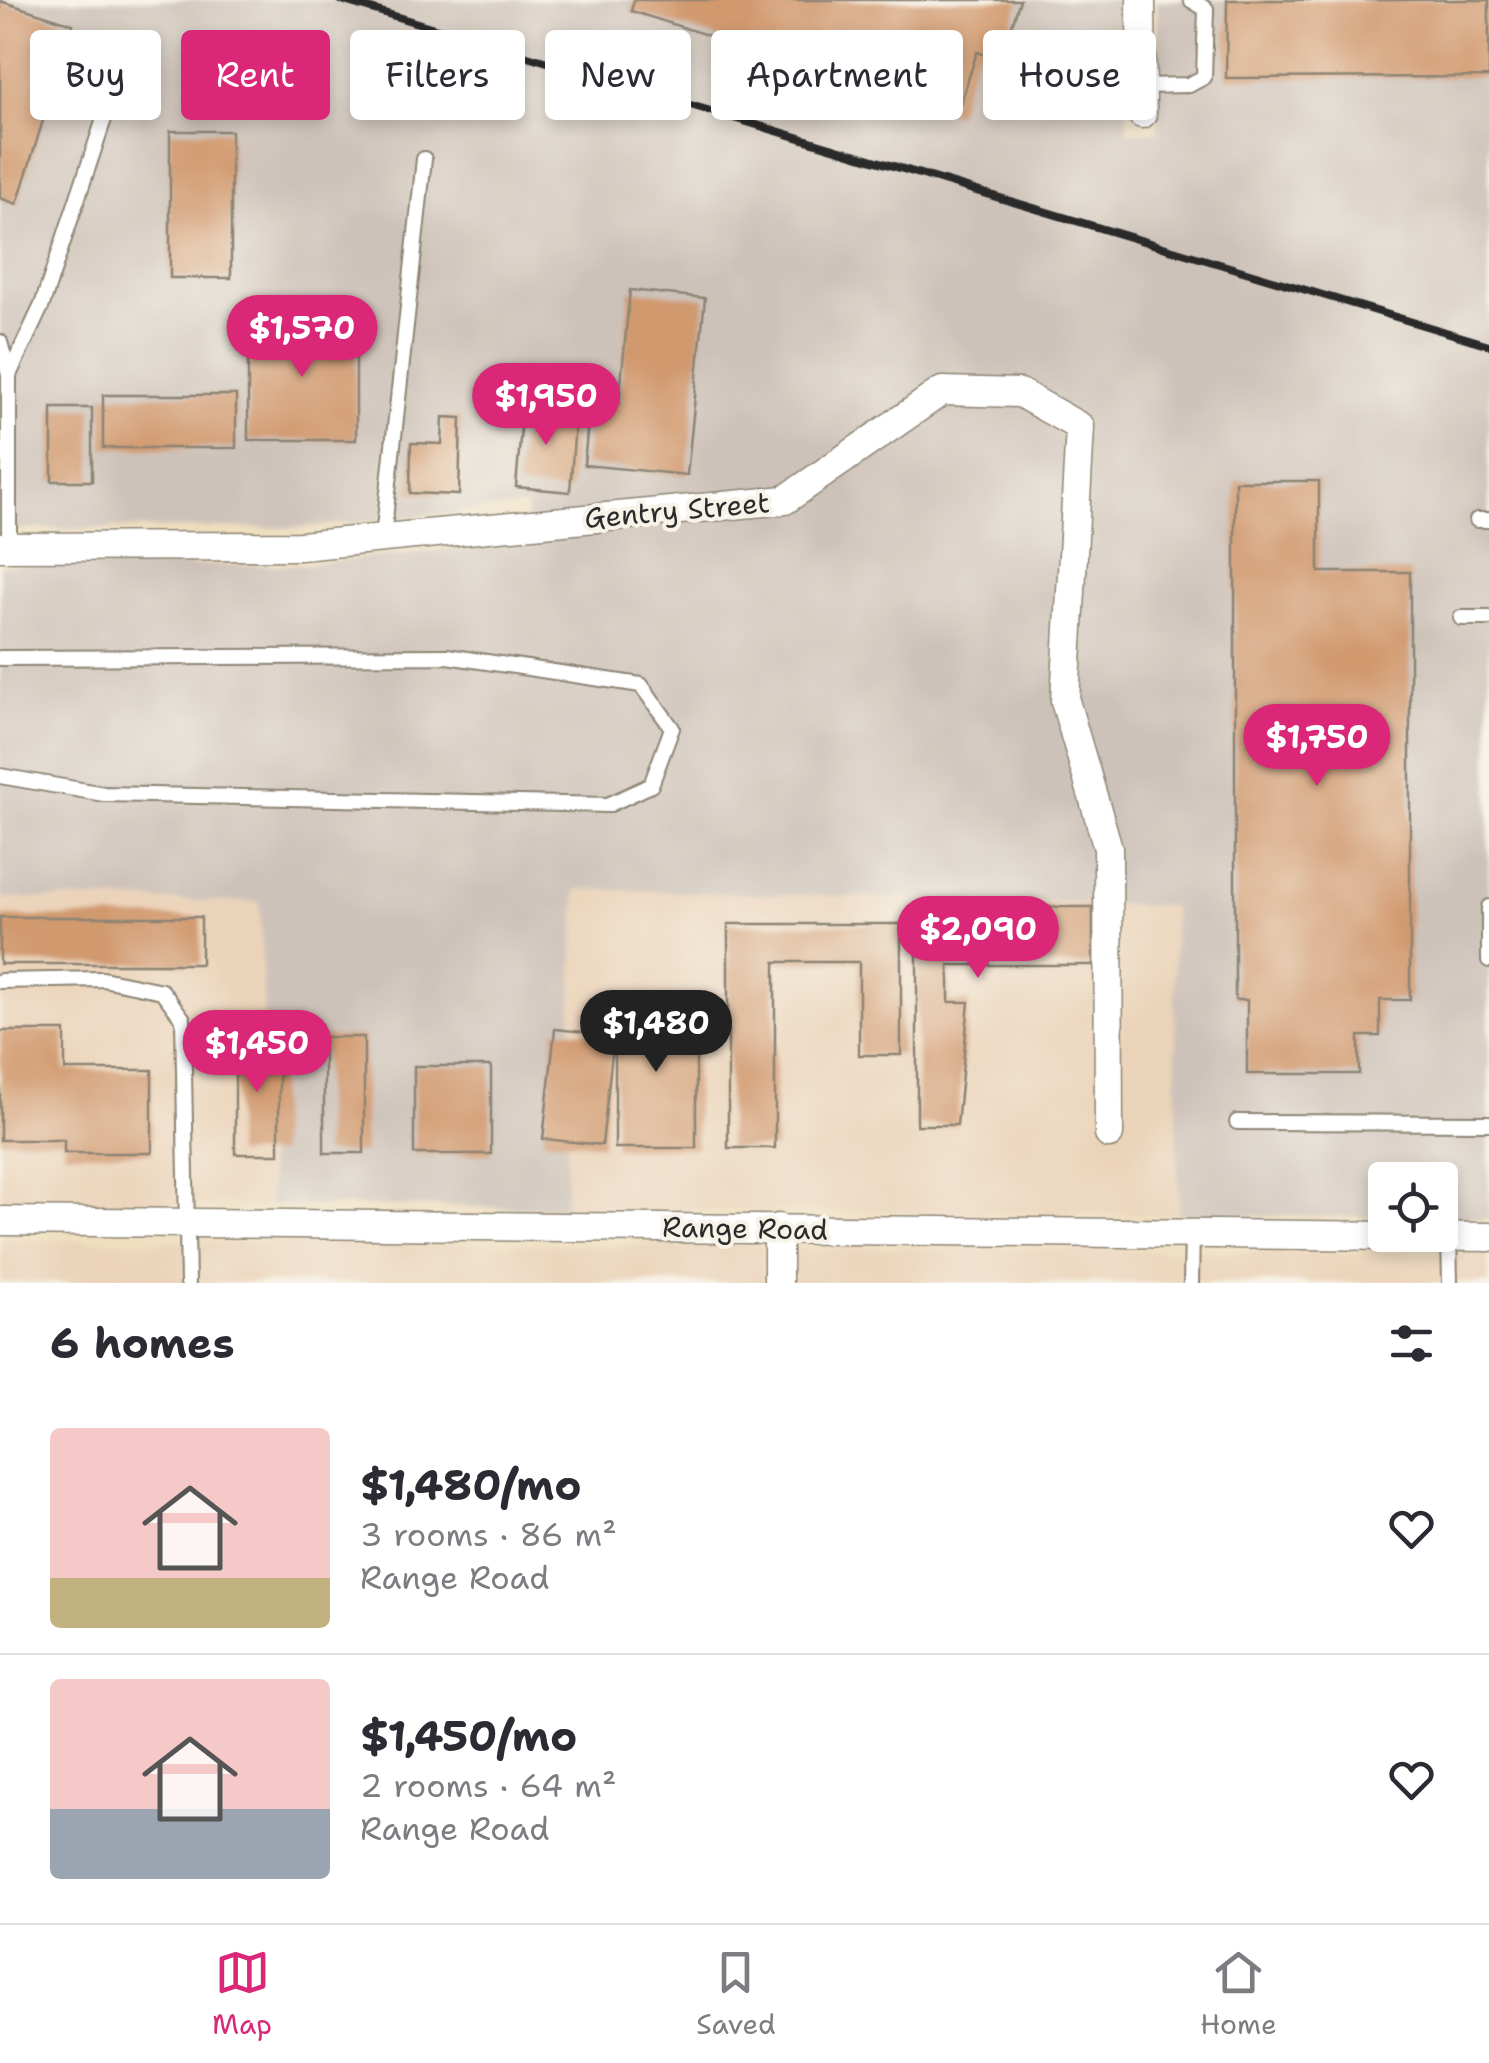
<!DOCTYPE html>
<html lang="en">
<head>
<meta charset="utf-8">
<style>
  :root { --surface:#fff; --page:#f7f7f7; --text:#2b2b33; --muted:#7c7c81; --line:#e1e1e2; --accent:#db2777 }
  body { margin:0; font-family:"Shantell Sans",sans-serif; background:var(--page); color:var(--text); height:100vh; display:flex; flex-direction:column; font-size:38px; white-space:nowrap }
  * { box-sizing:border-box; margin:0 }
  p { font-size:32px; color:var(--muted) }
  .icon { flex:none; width:55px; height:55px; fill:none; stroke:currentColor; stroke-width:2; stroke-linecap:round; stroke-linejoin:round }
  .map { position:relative; height:1283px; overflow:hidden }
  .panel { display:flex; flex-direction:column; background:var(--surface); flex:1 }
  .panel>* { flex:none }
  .hud { position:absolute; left:30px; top:30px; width:1430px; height:90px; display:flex; gap:20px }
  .tools { position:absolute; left:1368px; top:1162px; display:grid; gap:20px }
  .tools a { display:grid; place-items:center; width:90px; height:90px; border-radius:10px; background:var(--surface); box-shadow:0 5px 15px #0003; font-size:50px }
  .price { position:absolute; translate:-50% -85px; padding:0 22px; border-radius:35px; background:var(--accent); color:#fff; font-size:32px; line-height:65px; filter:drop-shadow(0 2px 5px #0008) }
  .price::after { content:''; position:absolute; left:50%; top:60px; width:30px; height:22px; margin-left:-15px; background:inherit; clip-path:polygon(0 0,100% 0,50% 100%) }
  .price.active { background:#222; color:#fff }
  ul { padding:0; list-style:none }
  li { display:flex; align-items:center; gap:30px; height:250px; padding:0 50px }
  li+li { border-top:2px solid var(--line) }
  li span { display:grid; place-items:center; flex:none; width:280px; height:200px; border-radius:10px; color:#555 }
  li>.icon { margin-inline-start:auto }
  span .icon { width:120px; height:120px; fill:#fffc; stroke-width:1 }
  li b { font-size:42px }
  h2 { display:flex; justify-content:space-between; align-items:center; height:120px; padding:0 50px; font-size:42px }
  .tag { padding:0 35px; border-radius:10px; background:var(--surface); box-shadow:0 5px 15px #0003; font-size:35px; line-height:90px }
  .tag.active { background:var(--accent); color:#fff }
  .tab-bar { display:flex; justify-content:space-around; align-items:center; height:140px; border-top:2px solid var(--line); background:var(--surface); font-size:28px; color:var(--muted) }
  .tab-bar a { display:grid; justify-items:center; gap:5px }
  .tab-bar .active { color:var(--accent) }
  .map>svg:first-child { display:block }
  .built { fill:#ebd3b9 }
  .industrial { fill:#cdc2b9 }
  .building { fill:#d1996e }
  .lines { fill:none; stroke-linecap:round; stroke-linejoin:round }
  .service-casing { stroke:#8d8474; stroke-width:18 }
  .minor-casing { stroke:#8d8474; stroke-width:31 }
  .service { stroke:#fff; stroke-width:14 }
  .minor { stroke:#fff; stroke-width:28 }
  .rail { stroke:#2b2b2b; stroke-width:8 }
  .labels { text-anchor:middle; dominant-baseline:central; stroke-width:8; stroke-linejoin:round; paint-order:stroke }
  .street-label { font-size:28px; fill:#2b2b2b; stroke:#f7f3e8 }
</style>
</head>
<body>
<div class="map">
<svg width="1489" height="1283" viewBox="0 0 1489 1283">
  <rect width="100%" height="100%" fill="#f7f3e8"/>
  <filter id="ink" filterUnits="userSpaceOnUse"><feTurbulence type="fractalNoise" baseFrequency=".01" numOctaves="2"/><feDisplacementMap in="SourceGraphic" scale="20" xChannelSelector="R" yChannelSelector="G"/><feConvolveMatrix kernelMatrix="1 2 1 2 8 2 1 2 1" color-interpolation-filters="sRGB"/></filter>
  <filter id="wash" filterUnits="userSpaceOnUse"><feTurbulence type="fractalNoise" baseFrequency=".0048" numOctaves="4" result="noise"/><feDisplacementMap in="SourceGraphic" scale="40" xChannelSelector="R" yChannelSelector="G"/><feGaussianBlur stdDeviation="2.25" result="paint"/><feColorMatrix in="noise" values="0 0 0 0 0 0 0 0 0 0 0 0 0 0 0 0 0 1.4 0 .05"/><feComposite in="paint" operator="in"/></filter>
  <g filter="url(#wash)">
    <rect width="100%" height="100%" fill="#efdebe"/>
    <path class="built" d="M575 889 1173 906 1179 1215 565 1208Z
      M0 898 260 902 270 1205 0 1203Z
      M0 1240 762 1246V1283H0Z
      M795 1246 1489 1255V1283H794Z"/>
    <path class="industrial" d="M0 0H1125L1127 132 1158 131 1157 0H1489V1219L1440 1218V1180H1385V1217L1179 1215 1173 906 576 889 565 1208 270 1205 260 902 0 898V565H300L529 541 527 506 299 528 0 529Z"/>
    <g id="blocks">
      <path class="building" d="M634 0H1020L1001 60 977 52 957 114 631 11Z
        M1227 0H1489V77L1226 78Z
        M0 1 73 24 17 204 0 198Z
        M170 131H231V278H170Z
        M630 290 705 298 687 475 584 465 590 400 619 404Z
        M248 321H356V440H248Z
        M103 395H236V448H103Z
        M523 404 576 409 570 492 516 487Z
        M52 408H92V481H52Z
        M443 417 461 418 459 495 410 493 411 443 442 444Z
        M1235 481H1319V572H1410V1000H1380V1036H1359V1074H1247V1000H1235Z
        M917 907H1093V965H949V1002H969L957 1125H917Z
        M0 917H201V964H0Z
        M728 924H901V1055H859V962H775V1148H728Z
        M615 1002H696V1148H615Z
        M555 1029 614 1035 602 1145 543 1139Z
        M0 1031H65V1070H152V1153H64V1140H0Z
        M235 1037H279V1154H235Z
        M324 1037H364V1153H324Z
        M414 1066H491V1154H414Z"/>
    </g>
  </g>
  <g filter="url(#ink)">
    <use href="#blocks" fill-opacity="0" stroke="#8d8474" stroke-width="2.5"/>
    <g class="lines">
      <defs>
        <path id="service" d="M1142 86 1189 85 1204 77 1206 9 1191 0
          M0 342 9 375V546
          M9 375 42 305 116 83
          M1477 520H1489
          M383 538 424 159
          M1461 618H1489
          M0 658 447 656 641 685 672 728 651 785 608 805 104 794 0 776
          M1489 907V960
          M0 981 103 979 162 991 183 1019 188 1283
          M1237 1122 1489 1123
          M1449 1236 1450 1283
          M1191 1283 1192 1233"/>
        <path id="minor" d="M1141 0 1142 114
          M0 547 300 546 785 500 942 391 1020 393 1080 427 1065 701 1108 848 1109 1134
          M0 1221 1489 1237
          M778 1228V1283"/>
      </defs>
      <use href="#service" class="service-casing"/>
      <use href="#minor" class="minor-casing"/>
      <use href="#service" class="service"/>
      <use href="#minor" class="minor"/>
      <path class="rail" d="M341 0 1489 345"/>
    </g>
  </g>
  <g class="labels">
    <g class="street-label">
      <text transform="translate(677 510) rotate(-5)">Gentry Street</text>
      <text transform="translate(745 1228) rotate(1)">Range Road</text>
    </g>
  </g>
</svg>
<div class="tools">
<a><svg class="icon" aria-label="locate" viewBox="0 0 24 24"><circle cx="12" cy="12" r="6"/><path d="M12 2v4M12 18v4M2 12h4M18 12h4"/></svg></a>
</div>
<b class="price" style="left:302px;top:380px">$1,570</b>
<b class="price" style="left:546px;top:448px">$1,950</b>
<b class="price" style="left:1317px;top:789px">$1,750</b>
<b class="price" style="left:978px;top:981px">$2,090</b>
<b class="price active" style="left:656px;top:1075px">$1,480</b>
<b class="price" style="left:257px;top:1095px">$1,450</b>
<div class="hud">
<a class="tag">Buy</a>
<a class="tag active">Rent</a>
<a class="tag">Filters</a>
<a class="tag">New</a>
<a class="tag">Apartment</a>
<a class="tag">House</a>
</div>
</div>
<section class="panel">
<h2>6 homes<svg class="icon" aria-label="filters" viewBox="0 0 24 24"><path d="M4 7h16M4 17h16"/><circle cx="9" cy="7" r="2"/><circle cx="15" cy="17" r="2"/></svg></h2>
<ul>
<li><span style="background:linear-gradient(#f6c9c9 75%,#c2b280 0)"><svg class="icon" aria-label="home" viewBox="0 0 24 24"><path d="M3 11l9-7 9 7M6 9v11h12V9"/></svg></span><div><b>$1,480/mo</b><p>3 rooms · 86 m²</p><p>Range Road</p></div><svg class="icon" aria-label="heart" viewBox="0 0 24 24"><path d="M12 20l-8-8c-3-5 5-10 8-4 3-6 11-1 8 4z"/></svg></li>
<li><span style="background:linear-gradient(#f6c9c9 65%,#9aa5b1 0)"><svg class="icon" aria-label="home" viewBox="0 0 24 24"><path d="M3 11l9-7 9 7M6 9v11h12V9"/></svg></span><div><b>$1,450/mo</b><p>2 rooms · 64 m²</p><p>Range Road</p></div><svg class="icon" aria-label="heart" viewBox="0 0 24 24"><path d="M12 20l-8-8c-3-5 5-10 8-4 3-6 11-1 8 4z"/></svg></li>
</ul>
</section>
<nav class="tab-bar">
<a class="active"><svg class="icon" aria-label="map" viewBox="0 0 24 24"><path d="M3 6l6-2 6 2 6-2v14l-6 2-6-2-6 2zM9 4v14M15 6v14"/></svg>Map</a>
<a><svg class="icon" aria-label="saved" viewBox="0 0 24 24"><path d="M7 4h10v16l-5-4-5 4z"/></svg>Saved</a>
<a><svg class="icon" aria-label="home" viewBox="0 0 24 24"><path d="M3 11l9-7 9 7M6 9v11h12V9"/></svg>Home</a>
</nav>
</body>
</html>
